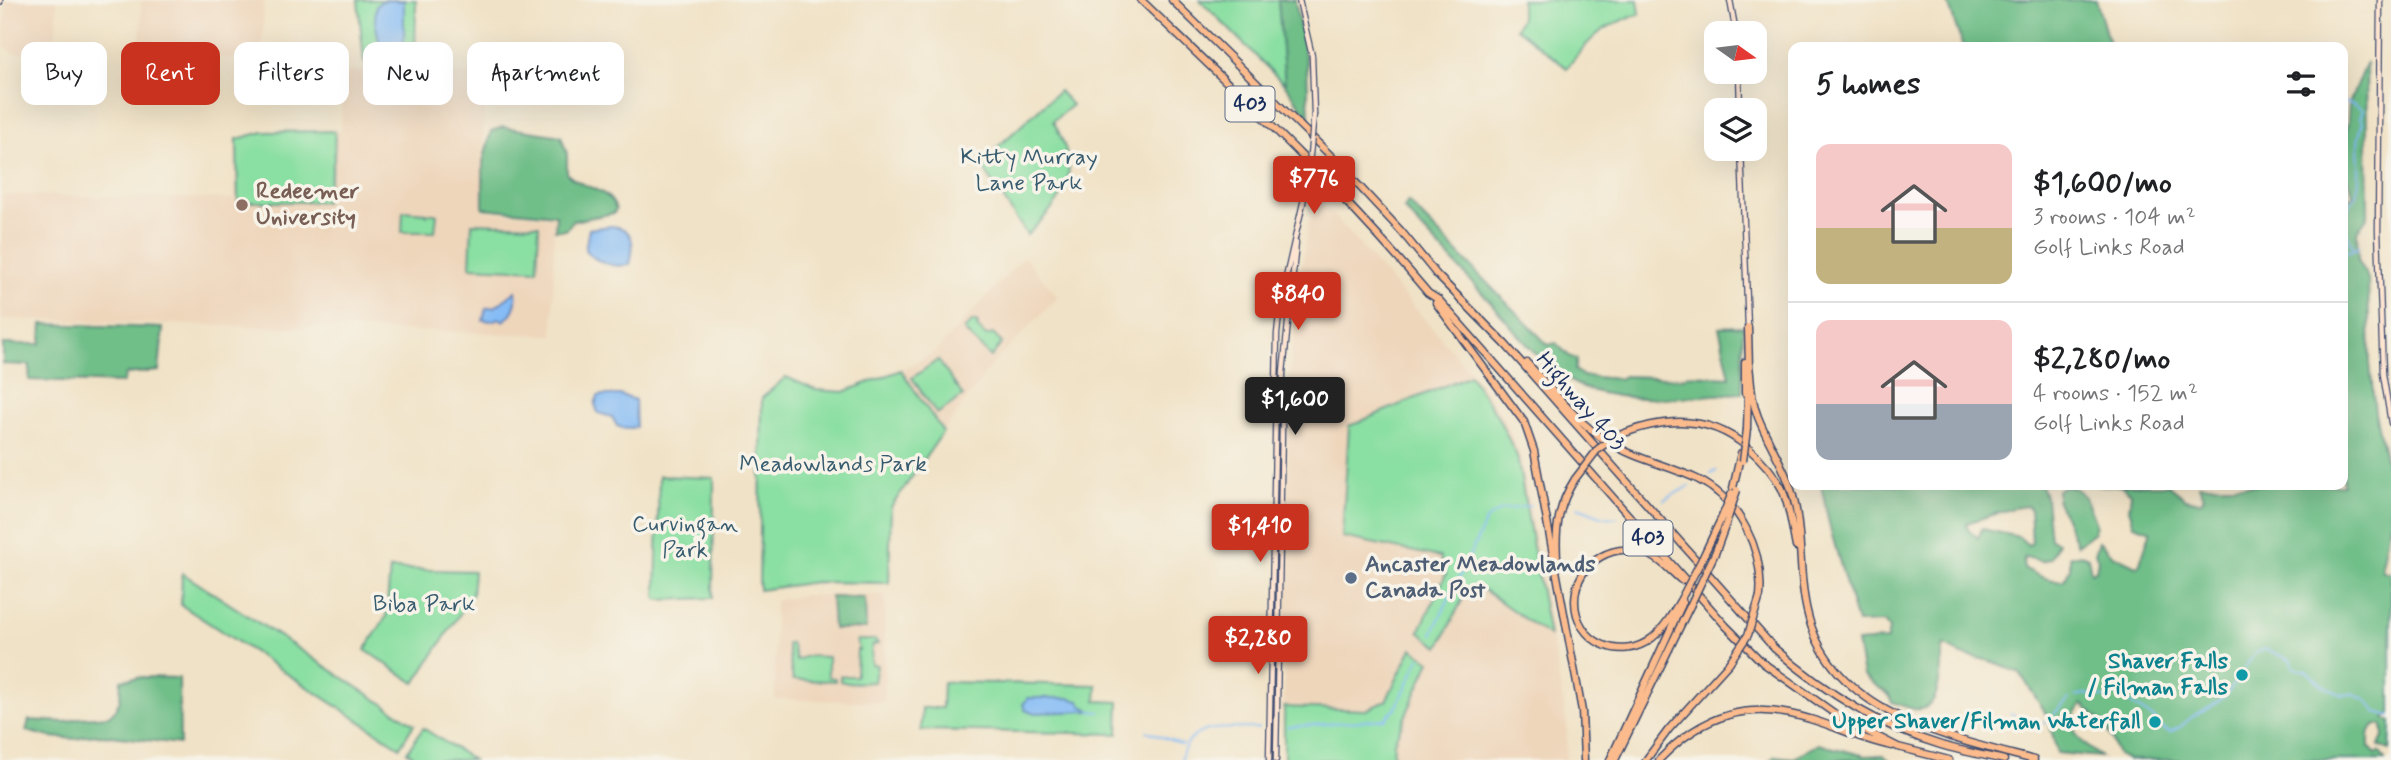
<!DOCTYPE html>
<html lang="en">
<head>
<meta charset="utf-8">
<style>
  :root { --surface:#fff; --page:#f6f6f6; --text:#202124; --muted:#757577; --line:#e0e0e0; --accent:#c8321e }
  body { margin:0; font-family:Mynerve,sans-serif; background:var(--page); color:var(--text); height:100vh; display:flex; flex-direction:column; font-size:26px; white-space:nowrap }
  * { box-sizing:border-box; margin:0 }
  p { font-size:23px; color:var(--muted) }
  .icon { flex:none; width:38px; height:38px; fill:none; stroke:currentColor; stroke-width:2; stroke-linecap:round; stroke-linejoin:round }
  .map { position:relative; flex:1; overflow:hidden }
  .drawer { position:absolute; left:1788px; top:42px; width:560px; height:448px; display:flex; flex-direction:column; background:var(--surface); border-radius:14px; box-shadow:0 7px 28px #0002 }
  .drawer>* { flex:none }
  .guide { position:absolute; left:21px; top:42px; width:665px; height:63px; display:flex; gap:14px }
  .needle { width:46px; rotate:104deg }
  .fabs { position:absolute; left:1704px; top:21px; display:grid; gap:14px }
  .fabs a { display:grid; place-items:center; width:63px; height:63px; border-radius:14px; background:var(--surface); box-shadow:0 7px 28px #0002; font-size:35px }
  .price { position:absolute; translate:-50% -60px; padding:0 16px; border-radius:7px; background:var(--accent); color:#fff; font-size:23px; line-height:46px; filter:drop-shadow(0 2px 4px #0008) }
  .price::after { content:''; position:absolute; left:50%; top:42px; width:21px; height:16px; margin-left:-10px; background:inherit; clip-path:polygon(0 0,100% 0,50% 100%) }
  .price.active { background:#222; color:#fff }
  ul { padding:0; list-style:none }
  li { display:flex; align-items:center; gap:21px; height:175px; padding:0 28px }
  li+li { border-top:2px solid var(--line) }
  li span { display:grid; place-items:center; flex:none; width:196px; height:140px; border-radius:14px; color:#555 }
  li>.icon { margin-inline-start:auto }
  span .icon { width:84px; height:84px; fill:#fffc; stroke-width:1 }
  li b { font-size:30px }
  h2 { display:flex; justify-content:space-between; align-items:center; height:84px; padding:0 28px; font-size:30px }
  .pill { padding:0 24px; border-radius:14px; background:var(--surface); box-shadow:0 7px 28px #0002; font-size:24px; line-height:63px }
  .pill.active { background:var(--accent); color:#fff }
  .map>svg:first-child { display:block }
  .built { fill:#eed6bb }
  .green { fill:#8adfa2; stroke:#528780; stroke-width:2 }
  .forest { fill:#6fbe88; stroke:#457673; stroke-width:2; fill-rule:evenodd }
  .water { fill:#85bcf5; stroke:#5076aa; stroke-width:2 }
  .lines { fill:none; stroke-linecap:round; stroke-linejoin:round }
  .stream { stroke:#85bcf5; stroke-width:2 }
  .secondary-casing { stroke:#3b4a6e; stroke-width:7 }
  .highway-casing { stroke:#3b4a6e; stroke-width:9 }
  .secondary { stroke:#fde4d1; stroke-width:4.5 }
  .highway { stroke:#fbbb8c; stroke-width:6 }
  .secondary-bridge-casing { stroke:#3b4a6e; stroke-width:7; stroke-linecap:butt }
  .highway-bridge-casing { stroke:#3b4a6e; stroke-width:9; stroke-linecap:butt }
  .secondary-bridge { stroke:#fde4d1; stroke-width:4.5 }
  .highway-bridge { stroke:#fbbb8c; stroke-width:6 }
  .education-dot { fill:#8d6e63; stroke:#f7f3e8; stroke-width:2.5 }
  .service-dot { fill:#5c6f8a; stroke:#f7f3e8; stroke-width:2.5 }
  .culture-dot { fill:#0f9aa8; stroke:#f7f3e8; stroke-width:2.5 }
  .labels { text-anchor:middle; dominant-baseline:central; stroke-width:7; stroke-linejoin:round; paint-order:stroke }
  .shield { fill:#f7f3e8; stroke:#5d6a87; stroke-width:2 }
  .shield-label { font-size:21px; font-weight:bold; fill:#1b2f5e }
  .park-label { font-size:23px; fill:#375b6f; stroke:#f7f3e8 }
  .education-label { font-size:23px; font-weight:bold; fill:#785e54; stroke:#f7f3e8; text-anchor:start }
  .street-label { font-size:23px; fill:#1b2f5e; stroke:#f7f3e8 }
  .service-label { font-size:23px; font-weight:bold; fill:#4e5e75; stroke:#f7f3e8; text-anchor:start }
  .culture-label { font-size:23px; font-weight:bold; fill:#0d838f; stroke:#f7f3e8; text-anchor:end }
</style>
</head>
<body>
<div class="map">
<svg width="2391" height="760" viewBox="0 0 2391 760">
  <rect width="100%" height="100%" fill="#f7f3e8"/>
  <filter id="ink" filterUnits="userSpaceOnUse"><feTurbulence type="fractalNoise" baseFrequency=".0143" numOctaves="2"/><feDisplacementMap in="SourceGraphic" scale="14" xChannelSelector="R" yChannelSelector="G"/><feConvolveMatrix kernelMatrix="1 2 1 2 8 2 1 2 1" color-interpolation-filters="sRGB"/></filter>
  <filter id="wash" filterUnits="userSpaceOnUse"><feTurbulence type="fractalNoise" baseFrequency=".00686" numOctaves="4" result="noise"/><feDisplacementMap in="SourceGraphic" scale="28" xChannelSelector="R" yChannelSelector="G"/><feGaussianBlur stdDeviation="1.57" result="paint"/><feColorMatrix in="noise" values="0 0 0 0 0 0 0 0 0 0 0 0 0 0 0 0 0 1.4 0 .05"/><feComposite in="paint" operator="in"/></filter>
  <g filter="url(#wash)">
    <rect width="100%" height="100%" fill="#f0e2c6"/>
    <path class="built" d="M6 0H57L55 54 14 53 4 46Z
      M141 0H264L262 59 140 56Z
      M352 71 485 74 482 211 554 217 553 335 0 319 3 195 235 199V138L263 132 341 131 342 83 345 76Z
      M1323 207 1329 210 1476 378 1501 413 1520 454 1567 725 1566 760H1393L1394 742 1430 662 1412 648 1386 701 1366 710 1284 707 1289 382 1296 309 1308 222 1318 209Z
      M1024 257 1058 297 989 368 943 432 901 370 935 352Z
      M805 595H885L884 702 775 699V601Z"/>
    <path class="green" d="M358 0H416L415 63 364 62Z
      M1200 0H1278L1285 85Z
      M1521 0H1638L1640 14C1602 25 1591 37 1567 68L1516 28 1521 18Z
      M1059 91 1072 105 1053 121C1083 176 1068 194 1027 235L980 163Z
      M335 131 334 160 325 202H238L237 139 263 132Z
      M403 211 426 213 427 217V214H437L435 232H402Z
      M472 223 539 225 537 270 470 267Z
      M973 321 978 323 977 327 986 336 993 334 1002 343 991 357 966 333 964 330Z
      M938 360 963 396 937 414 912 378Z
      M901 370 943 432 891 507 889 583 816 582 759 590 762 398 786 377 816 390 844 392Z
      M1470 375 1497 415 1517 456 1549 636 1481 588 1477 594 1468 588 1439 647 1419 632 1446 574 1440 557 1342 537 1349 426Z
      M659 476 714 478 713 598 658 600 656 597Z
      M390 569 474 571 472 595 415 683 365 650 386 617Z
      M182 573 414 724 400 747 181 605Z
      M857 640H875L878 643V644L872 645 871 664 877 665 874 682 848 683 840 681V676H856L857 650H859Z
      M791 643 796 660 807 656 828 657V677L835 678V681L793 680 787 644Z
      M1412 648 1430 661 1394 742 1393 760H1284V707L1366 710 1386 701Z
      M943 682 1097 685 1096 701 1119 702 1118 734 921 730 922 708H942Z
      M423 728 473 760H421L407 752Z"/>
    <path class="forest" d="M1278 0H1295L1307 66 1309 118 1285 85Z
      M1947 0H2096L2110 47H1963Z
      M2366 62 2368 216 2357 231 2358 262 2368 278 2370 363 2375 413 2391 484V518L2382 566 2383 571 2391 573V713L2385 718 2391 722 2390 750 2379 746 2383 737 2382 725 2376 724C2368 729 2369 737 2369 747L2376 754 2380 752 2385 760H2129L2118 755 2106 726 2082 704C2060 728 2083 744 2101 757L2057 753 2048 717 2020 673 1987 660 1962 655 1944 645C1939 664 1944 713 1914 709 1907 708 1899 704 1892 702L1889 695 1863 676 1857 642 1887 640 1889 629 1884 622 1857 623 1830 528 1821 485H2041L2046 499 2050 539 2058 542 2051 558 2042 561 2025 557 2023 562 2024 568C2037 575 2049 582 2064 580L2070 569V557C2077 554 2081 553 2088 557L2091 572 2096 570 2098 560 2095 553 2099 541 2113 555 2136 566 2139 565 2151 531 2134 525 2129 509 2131 493 2120 486 2098 485H2168L2186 499 2200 502 2204 497 2199 485H2343V201L2354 196 2344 170 2349 104ZM2026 506 2030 508 2032 543 2028 545 2019 537 1982 529 1978 538 1967 528V523L2013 508Z
      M503 127 561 136 567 154V174C582 189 608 187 616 209L614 213 573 221 566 230H555L556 215 483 208V162L491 131Z
      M1408 202 1548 345 1556 343 1568 355 1577 360 1575 370 1583 376 1619 379 1624 376 1682 378 1688 375 1730 377 1719 327 1743 326 1742 393C1691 396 1636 405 1587 389 1547 375 1519 334 1492 304 1463 272 1433 241 1404 209Z
      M42 324 163 328 159 371 126 374 123 383 29 380 30 365 3 364V344H41Z
      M2064 486C2085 485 2089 508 2096 524L2094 532 2077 545 2057 499V490Z
      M831 597 865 598 866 629H833Z
      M143 677 179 678 180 744 102 735 85 736 77 739 50 737 26 731 29 720 65 722 79 718 109 716 116 709 120 699 121 680Z
      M1818 744 1866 756 1883 755 1889 760H1771L1775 756 1794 758Z"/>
    <path class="water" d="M388 0 404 1V43L395 50 380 45 375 21 376 6 382 1Z
      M610 226C634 227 635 243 630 264 613 269 596 262 585 250L589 229Z
      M516 291C518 304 514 313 504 321L499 318 492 321 483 320 486 308 495 307Z
      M603 395H620L635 400 636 427 625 429 617 426 612 417 598 413 595 404 598 396Z
      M1028 698H1069L1079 701 1082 706 1092 711 1032 713 1025 710 1023 704Z"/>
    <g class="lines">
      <path class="stream" d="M2343 102 2355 105 2363 110 2360 118 2363 122C2361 129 2358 137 2358 144 2358 168 2365 195 2343 213
        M2343 232 2348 235 2354 249
        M2343 254 2359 247
        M1710 474 1716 471
        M1664 500 1689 486
        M1578 507 1604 517 1617 518
        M1432 634 1487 519 1501 510 1530 506
        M2076 696 2085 694 2107 698 2114 693 2153 718 2162 728 2170 732 2180 727 2192 717 2211 707 2226 695 2255 653 2266 649 2290 660 2294 668 2306 671 2324 686 2342 695 2351 694 2366 699 2376 712 2391 716
        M1090 711 1100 712
        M2011 714 2020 720 2037 726C2053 720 2056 709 2069 699
        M1289 727 1385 719 1396 708 1420 658
        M1147 731 1183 745
        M1181 760C1188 720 1226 730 1258 728"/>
    </g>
  </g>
  <g filter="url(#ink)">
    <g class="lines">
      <defs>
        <path id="secondary" d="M1299 0 1312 56 1314 114
          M1730 0 1736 33
          M2380 0 2378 230 2383 374 2391 423
          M0 2V0
          M1739 72 1740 110
          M1741 149 1748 327
          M1269 760 1277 334 1280 304 1307 185
          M1276 760 1283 373 1296 243"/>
        <path id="highway" d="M1141 0C1240 95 1340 188 1428 293L1439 300 1726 626 1763 663 1841 718 1898 747 1949 760
          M1172 0 1332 157 1401 231 1437 275 1505 344 1774 648C1823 691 1877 726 1941 745 1961 751 1983 755 2004 760
          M1436 303 1524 422 1534 451 1582 711 1584 760
          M1748 327 1749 368
          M1527 363C1552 389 1576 422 1608 442 1635 459 1668 465 1697 479 1740 500 1764 551 1760 596
          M1749 364C1751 382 1751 400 1758 417 1769 445 1787 470 1794 500 1803 536 1798 574 1807 611 1830 714 1947 737 2034 760
          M1745 393V362
          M1747 429 1748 389
          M1617 436C1663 417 1710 414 1748 448 1762 460 1774 473 1782 489 1790 507 1792 528 1796 547
          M1733 488 1741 453
          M1716 551 1727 521
          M1557 557C1555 527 1559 504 1575 479
          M1702 559 1722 517
          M1681 599C1673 612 1665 628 1652 638 1621 663 1575 642 1575 601 1575 561 1618 538 1652 556 1663 562 1672 572 1681 580
          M1610 760 1683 602
          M1615 760 1690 606
          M1646 760 1669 729 1729 663
          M1659 760C1703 714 1749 700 1810 719 1838 727 1864 741 1892 746"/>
      </defs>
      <use href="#secondary" class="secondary-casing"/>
      <use href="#highway" class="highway-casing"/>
      <use href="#secondary" class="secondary"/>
      <use href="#highway" class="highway"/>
      <defs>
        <path id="secondary-bridge" d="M1307 185 1314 114"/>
        <path id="highway-bridge" d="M1743 461 1747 429
          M1575 479 1598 449 1617 436
          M1722 517 1732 493
          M1727 521 1737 490
          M1681 599 1702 559
          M1690 606 1716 551
          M1729 663 1748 635 1760 596"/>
      </defs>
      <use href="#secondary-bridge" class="secondary-bridge-casing"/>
      <use href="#highway-bridge" class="highway-bridge-casing"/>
      <use href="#secondary-bridge" class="secondary-bridge"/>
      <use href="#highway-bridge" class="highway-bridge"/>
    </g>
  </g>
  <circle class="education-dot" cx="242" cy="205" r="7"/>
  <circle class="service-dot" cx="1351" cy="578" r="7"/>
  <g class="culture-dot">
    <circle cx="2242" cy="675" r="7"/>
    <circle cx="2155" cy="722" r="7"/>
  </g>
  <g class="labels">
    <g class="shield">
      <rect x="1225.5" y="86.5" width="49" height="35" rx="5"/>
      <rect x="1623.5" y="520.5" width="49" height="35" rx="5"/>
    </g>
    <g class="shield-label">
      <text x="1250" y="104">403</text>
      <text x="1648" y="538">403</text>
    </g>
    <g class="park-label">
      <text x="1029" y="158">Kitty Murray<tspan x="1029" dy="26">Lane Park</tspan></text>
      <text x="833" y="465">Meadowlands Park</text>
      <text x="685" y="525">Curvingan<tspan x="685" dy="26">Park</tspan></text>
      <text x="424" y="605">Biba Park</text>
    </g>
    <g class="education-label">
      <text x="256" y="192">Redeemer<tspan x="256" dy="26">University</tspan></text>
    </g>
    <g class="street-label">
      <text transform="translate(1580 402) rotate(49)">Highway 403</text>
    </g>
    <g class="service-label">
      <text x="1365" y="565">Ancaster Meadowlands<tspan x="1365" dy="26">Canada Post</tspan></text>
    </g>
    <g class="culture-label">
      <text x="2228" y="662">Shaver Falls<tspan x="2228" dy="26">/ Filman Falls</tspan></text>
      <text x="2141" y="722">Upper Shaver/Filman Waterfall</text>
    </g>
  </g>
</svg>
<div class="fabs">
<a><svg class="needle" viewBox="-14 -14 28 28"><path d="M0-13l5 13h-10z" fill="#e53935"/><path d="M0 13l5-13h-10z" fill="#757577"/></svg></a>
<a><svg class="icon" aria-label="layers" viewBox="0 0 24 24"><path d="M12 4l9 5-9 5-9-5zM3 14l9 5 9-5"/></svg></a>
</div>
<b class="price" style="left:1314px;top:216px">$776</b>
<b class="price" style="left:1298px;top:332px">$840</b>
<b class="price active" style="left:1295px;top:437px">$1,600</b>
<b class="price" style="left:1260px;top:564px">$1,410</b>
<b class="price" style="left:1258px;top:676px">$2,280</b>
<div class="guide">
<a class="pill">Buy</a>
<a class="pill active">Rent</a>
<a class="pill">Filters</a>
<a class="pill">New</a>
<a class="pill">Apartment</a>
</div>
<section class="drawer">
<h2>5 homes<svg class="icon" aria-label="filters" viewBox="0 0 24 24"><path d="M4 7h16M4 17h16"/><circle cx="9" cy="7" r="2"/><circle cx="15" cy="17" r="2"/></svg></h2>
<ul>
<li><span style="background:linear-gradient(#f6c9c9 60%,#c2b280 0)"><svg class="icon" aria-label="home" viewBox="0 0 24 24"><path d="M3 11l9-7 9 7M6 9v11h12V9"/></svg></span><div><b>$1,600/mo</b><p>3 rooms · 104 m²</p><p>Golf Links Road</p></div></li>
<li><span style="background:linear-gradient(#f6c9c9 60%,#9aa5b1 0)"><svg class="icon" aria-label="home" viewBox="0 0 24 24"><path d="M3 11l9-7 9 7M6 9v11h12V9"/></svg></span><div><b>$2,280/mo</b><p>4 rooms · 152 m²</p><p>Golf Links Road</p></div></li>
</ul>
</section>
</div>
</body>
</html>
